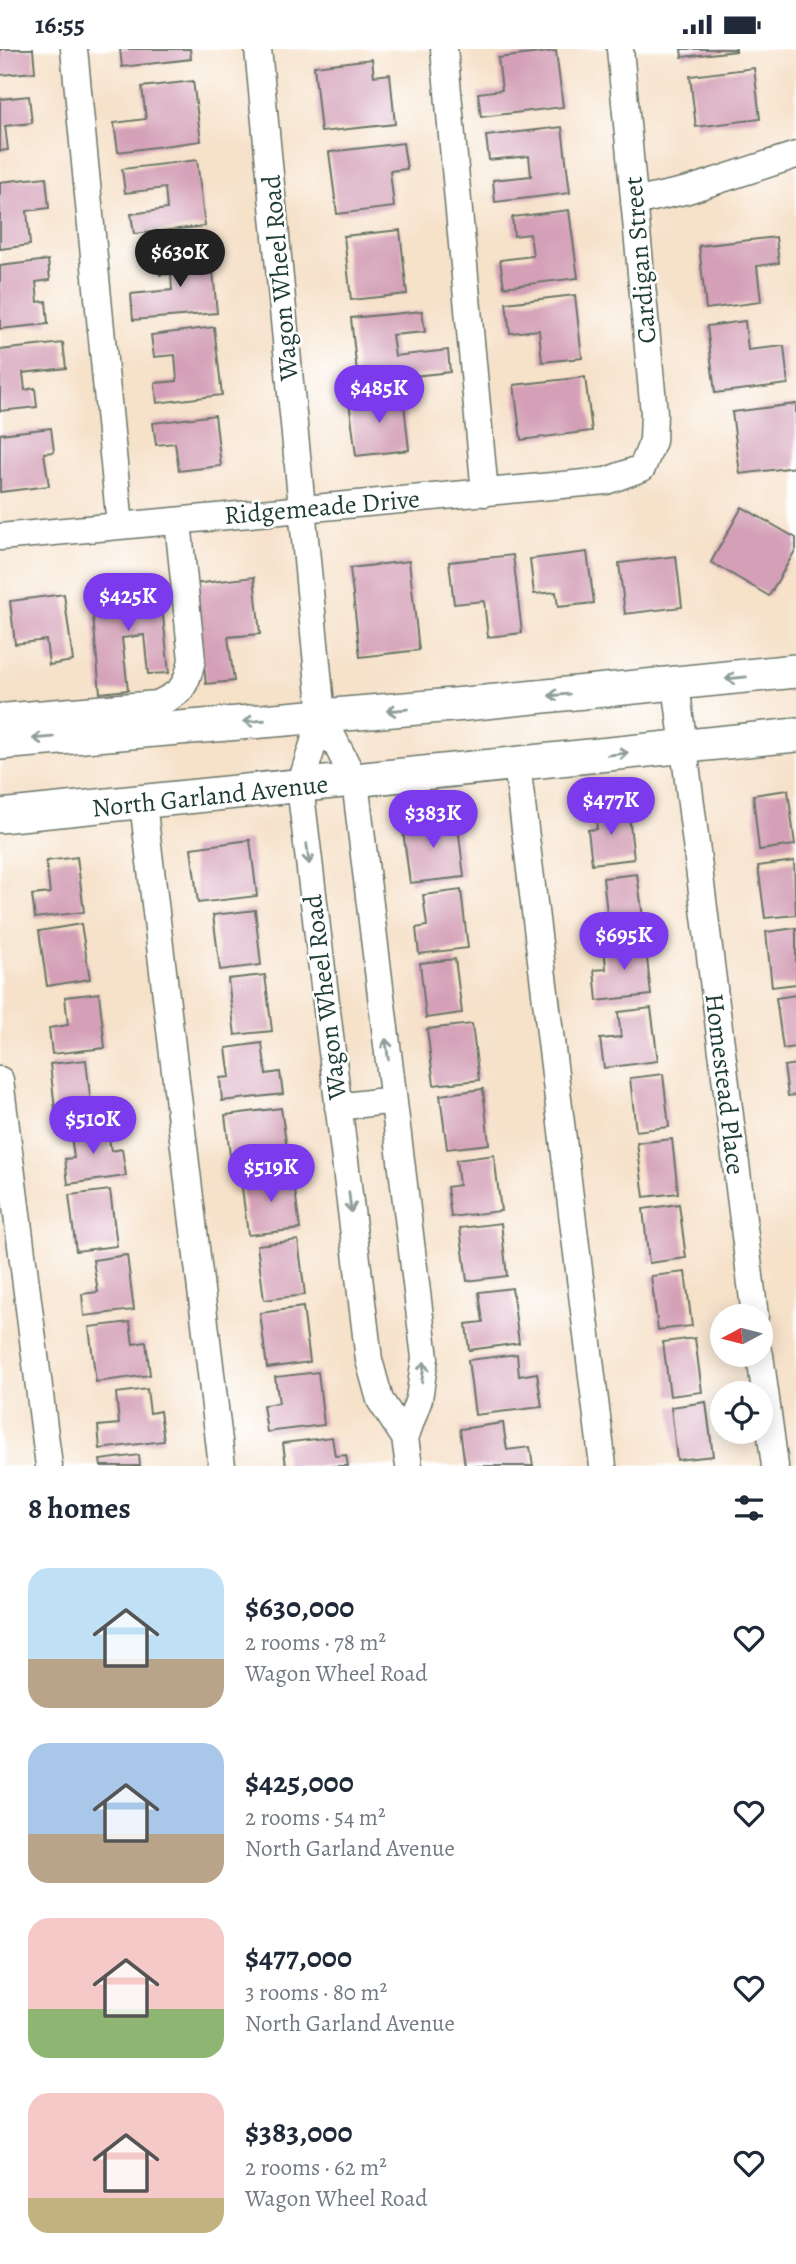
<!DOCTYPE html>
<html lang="en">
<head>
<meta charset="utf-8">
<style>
  :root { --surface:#fff; --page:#f2f2f3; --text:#1f2937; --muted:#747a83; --accent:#7c3aed }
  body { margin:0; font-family:Alegreya,serif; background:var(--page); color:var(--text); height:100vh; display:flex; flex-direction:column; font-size:26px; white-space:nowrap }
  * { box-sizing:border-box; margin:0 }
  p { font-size:23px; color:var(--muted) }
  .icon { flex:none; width:38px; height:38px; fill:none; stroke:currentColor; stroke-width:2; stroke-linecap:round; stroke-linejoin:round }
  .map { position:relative; height:1417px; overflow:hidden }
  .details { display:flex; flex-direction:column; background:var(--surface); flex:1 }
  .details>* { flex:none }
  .needle { width:46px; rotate:263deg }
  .buttons { position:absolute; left:710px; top:1255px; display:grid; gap:14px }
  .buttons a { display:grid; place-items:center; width:63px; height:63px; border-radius:50%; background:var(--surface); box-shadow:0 4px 18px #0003; font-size:35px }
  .price { position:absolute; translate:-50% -60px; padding:0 16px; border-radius:24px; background:var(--accent); color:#fff; font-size:23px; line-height:46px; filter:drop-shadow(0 2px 4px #0008) }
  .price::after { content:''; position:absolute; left:50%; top:42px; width:21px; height:16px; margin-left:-10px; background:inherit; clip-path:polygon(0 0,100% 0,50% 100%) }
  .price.active { background:#222; color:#fff }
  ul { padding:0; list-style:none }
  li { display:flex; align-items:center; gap:21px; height:175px; padding:0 28px }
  li span { display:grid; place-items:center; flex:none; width:196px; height:140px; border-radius:21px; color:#555 }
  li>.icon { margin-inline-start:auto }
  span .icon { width:84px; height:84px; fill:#fffc; stroke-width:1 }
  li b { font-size:30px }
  h2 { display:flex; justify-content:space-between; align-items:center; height:84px; padding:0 28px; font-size:30px }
  .status { display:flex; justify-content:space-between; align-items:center; height:49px; padding:0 35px; background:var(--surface); direction:ltr }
  .status svg { height:19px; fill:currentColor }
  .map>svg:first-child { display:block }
  .building { fill:#d4a0b7 }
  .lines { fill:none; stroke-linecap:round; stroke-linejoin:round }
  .minor-casing { stroke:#6a7668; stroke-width:29 }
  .major-casing { stroke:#6a7668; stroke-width:36 }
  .minor { stroke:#fff; stroke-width:26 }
  .major { stroke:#fff; stroke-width:33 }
  .oneway { stroke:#8f9e9a }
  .labels { text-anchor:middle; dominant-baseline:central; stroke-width:5; stroke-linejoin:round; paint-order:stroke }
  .street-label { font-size:26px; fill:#1f3d34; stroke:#fff }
</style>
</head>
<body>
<div class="status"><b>16:55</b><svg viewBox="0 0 49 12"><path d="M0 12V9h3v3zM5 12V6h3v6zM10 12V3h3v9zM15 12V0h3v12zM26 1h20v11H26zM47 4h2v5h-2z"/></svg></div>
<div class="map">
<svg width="796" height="1417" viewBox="0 0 796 1417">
  <rect width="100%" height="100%" fill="#fff"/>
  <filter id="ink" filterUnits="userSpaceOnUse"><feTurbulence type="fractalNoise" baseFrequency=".0143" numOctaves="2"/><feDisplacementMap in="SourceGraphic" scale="14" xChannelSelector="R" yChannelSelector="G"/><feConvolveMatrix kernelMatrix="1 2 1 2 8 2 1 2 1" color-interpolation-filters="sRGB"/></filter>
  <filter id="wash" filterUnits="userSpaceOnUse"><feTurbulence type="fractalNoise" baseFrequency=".00686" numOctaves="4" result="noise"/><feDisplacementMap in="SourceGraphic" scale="28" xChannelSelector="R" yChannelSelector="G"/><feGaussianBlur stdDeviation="1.57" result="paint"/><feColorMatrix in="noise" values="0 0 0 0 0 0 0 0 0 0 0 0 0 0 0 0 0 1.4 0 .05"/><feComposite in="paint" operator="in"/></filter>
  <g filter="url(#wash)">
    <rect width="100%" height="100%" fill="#f6e1c9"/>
    <g id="blocks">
      <path class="building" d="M0 0H33L35 23 0 26Z
        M120 0H190L191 10 122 18Z
        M681 0H736V2L682 8Z
        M556 2 563 58 481 68 478 44 502 41 498 9Z
        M372 10 374 27 390 25 395 75 321 83 314 17Z
        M754 19 760 70 696 78 690 27Z
        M193 32 201 92 118 103 114 74 146 70 142 38Z
        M29 47 32 74 5 77 8 101 0 102V50Z
        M562 78 570 144 495 153 493 131 531 127 529 107 489 111 486 87Z
        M403 94 407 120 390 122 394 158 337 165 329 103Z
        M197 111 205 177 134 185 131 165 167 160 165 139 125 144 122 120Z
        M46 128 49 159 27 162 30 196 0 200V133Z
        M569 161 578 229 504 238 500 211 533 207 530 185 514 187 512 168Z
        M400 181 407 245 351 251 344 187Z
        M776 188 779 214 757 217 761 253 706 260 699 197Z
        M211 202 217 264 133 271 131 245 172 241 171 225 160 226 158 206Z
        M48 211 50 231 36 233 38 253 46 252 48 275 0 280V217Z
        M575 246 582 309 542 313 539 281 510 284 506 254Z
        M422 262 425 283 392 286 395 307 448 301 450 323 358 333 351 269Z
        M745 272 748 301 784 297 788 335 715 344 707 277Z
        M214 278 222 346 157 354 155 334 177 332 175 306 154 308 151 286Z
        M63 294 66 319 23 324 25 341 35 339 37 358 0 362V301Z
        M585 328 592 382 521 391 514 336Z
        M403 346 409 401 356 407 349 352Z
        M796 355V418L740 425 732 363Z
        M215 366 221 417 179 422 175 394 156 396 153 374Z
        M51 379 54 403 44 404 49 437 0 443V385Z
        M742 458 796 489V500L769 547 711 513Z
        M587 503 594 554 558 558 556 543 534 545 530 510Z
        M513 506 522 584 488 588 484 552 454 555 449 513Z
        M676 507 682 558 625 565 619 514Z
        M409 512 419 601 360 608 350 519Z
        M254 528 260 585 228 588 234 632 206 635 194 535Z
        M160 538 169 624 148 625 144 586 122 589 128 641 100 644 91 545Z
        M64 545 73 612 49 616 46 591 15 595 10 552Z
        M788 741 795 796 759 801 753 746Z
        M628 758 634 810 592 815 588 781 597 780 595 762Z
        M457 768 464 828 410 834 402 775Z
        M250 791 257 847 198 854 191 799Z
        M77 808 84 863 35 869 32 846 50 844 46 812Z
        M794 812 796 866 765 869 758 817Z
        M637 825 644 876 609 881 603 829Z
        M461 841 468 899 419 905 416 879 427 877 423 846Z
        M255 861 261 916 220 921 213 866Z
        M81 875 90 930 47 937 39 882Z
        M796 879V935L772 938 766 883Z
        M645 891 651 946 597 952 594 921 606 920 604 895Z
        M455 910 462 964 426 969 420 914Z
        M265 926 272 982 235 986 228 930Z
        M99 944 105 999 52 1005 49 979 68 976 65 948Z
        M796 946V998L783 1000 776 949Z
        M651 959 658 1012 604 1019 600 990 621 988 618 963Z
        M472 975 479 1031 434 1036 427 980Z
        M262 994 266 1025 280 1023 283 1045 222 1052 220 1029 230 1028 226 999Z
        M86 1011 92 1065 56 1069 50 1015Z
        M796 1015V1046L788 1047 784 1017Z
        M663 1025 669 1078 636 1082 630 1029Z
        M483 1040 489 1095 447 1100 440 1046Z
        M281 1059 289 1114 232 1122 225 1066Z
        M107 1075 111 1102 122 1100 126 1127 68 1135 65 1110 74 1109 70 1079Z
        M672 1090 678 1144 644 1148 637 1094Z
        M494 1106 501 1162 451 1168 447 1138 459 1136 456 1111Z
        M293 1124 300 1180 248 1186 241 1131Z
        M110 1141 117 1197 76 1202 69 1146Z
        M679 1155 686 1209 649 1214 643 1160Z
        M501 1174 507 1227 467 1232 460 1179Z
        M298 1191 305 1246 264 1251 257 1196Z
        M127 1206 134 1261 84 1267 82 1245 98 1243 93 1211Z
        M685 1223 692 1277 658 1281 651 1227Z
        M512 1239 519 1294 469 1301 466 1275 483 1273 479 1243Z
        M303 1258 310 1313 267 1319 260 1264Z
        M130 1273 133 1295 146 1293 150 1326 96 1333 89 1278Z
        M695 1289 702 1343 670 1347 663 1293Z
        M517 1305 519 1327 537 1324 542 1358 475 1366 468 1311Z
        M318 1323 324 1376 267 1383 263 1356 279 1354 275 1328Z
        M147 1340 150 1364 160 1362 164 1392 100 1400 98 1377 119 1375 116 1344Z
        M706 1353 713 1407 677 1411 671 1358Z
        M503 1374 507 1401 530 1398 533 1417H465L460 1380Z
        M332 1388 335 1407 346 1406 348 1417H286L283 1394Z
        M139 1406 140 1417H101L100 1411Z"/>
    </g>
  </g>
  <g filter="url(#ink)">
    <use href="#blocks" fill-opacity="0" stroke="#6a7668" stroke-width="2"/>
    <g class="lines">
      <defs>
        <path id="minor" d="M74 0 120 477
          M258 0 322 667 355 732 425 1309 419 1350 405 1389
          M444 0 485 444
          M634 153 688 141 796 106
          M0 488 606 432 642 419 653 392 654 364 620 0
          M676 635 755 1267
          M322 667 300 737 369 1311 380 1351 405 1389 409 1417
          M0 668 157 655C182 644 186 638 192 611L178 472
          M517 715 603 1417
          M143 754 222 1417
          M0 1031 49 1417
          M338 1058 393 1051
          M760 1306 775 1417"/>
        <path id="major" d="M0 694 465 655 796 622
          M0 767 796 686"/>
      </defs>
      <use href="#minor" class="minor-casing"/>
      <use href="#major" class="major-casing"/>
      <use href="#minor" class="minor"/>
      <use href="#major" class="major"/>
    </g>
    <defs><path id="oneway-shaft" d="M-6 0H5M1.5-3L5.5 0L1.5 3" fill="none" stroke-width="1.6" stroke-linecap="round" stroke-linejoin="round" transform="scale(1.75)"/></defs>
    <g class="oneway">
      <use href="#oneway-shaft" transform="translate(736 629) rotate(174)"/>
      <use href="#oneway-shaft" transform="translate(559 646) rotate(175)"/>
      <use href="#oneway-shaft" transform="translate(397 661) rotate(175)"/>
      <use href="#oneway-shaft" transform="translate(254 672) rotate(176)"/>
      <use href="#oneway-shaft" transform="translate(43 689) rotate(175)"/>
      <use href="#oneway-shaft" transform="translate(618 705) rotate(-6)"/>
      <use href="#oneway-shaft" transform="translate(308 805) rotate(83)"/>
      <use href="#oneway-shaft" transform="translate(387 1000) rotate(-97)"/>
      <use href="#oneway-shaft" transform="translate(350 1153) rotate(83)"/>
      <use href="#oneway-shaft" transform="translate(423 1323) rotate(-82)"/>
    </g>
  </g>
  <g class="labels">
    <g class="street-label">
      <text transform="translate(640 211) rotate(-95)">Cardigan Street</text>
      <text transform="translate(280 229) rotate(-95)">Wagon Wheel Road</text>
      <text transform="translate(322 458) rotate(-5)">Ridgemeade Drive</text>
      <text transform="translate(210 747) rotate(-6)">North Garland Avenue</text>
      <text transform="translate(325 948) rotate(-97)">Wagon Wheel Road</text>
      <text transform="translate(725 1035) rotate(83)">Homestead Place</text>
    </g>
  </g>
</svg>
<div class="buttons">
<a><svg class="needle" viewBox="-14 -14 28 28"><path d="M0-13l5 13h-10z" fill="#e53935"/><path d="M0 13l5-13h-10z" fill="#747a83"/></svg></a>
<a><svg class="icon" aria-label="locate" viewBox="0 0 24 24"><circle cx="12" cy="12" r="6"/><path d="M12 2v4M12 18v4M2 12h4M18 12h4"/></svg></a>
</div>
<b class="price active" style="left:180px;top:240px">$630K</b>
<b class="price" style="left:379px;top:376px">$485K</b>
<b class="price" style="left:128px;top:584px">$425K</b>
<b class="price" style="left:611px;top:788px">$477K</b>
<b class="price" style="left:433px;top:801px">$383K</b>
<b class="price" style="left:624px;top:923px">$695K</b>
<b class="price" style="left:93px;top:1107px">$510K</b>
<b class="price" style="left:271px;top:1155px">$519K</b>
</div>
<section class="details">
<h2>8 homes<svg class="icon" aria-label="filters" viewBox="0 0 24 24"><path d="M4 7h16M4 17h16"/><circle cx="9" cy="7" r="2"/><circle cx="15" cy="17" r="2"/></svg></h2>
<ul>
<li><span style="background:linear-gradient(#bfe0f5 65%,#b9a48a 0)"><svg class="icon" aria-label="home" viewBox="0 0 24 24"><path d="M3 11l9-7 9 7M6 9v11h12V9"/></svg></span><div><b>$630,000</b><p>2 rooms · 78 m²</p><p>Wagon Wheel Road</p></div><svg class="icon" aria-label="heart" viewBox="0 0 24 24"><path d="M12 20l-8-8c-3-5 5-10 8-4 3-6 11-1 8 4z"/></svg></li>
<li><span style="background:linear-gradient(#a9c7e8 65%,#b9a48a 0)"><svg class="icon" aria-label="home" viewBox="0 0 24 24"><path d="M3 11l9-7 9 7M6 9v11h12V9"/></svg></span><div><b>$425,000</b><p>2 rooms · 54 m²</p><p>North Garland Avenue</p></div><svg class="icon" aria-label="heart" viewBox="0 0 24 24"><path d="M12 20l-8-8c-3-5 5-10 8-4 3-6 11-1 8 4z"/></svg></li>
<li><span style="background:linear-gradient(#f6c9c9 65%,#8fb573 0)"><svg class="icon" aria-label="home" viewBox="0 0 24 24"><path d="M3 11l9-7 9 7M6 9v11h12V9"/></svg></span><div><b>$477,000</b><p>3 rooms · 80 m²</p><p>North Garland Avenue</p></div><svg class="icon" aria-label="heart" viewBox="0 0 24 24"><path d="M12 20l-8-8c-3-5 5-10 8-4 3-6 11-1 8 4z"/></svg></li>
<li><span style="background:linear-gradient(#f6c9c9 75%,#c2b280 0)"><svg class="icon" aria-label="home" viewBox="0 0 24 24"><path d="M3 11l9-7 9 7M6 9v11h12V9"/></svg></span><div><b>$383,000</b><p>2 rooms · 62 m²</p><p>Wagon Wheel Road</p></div><svg class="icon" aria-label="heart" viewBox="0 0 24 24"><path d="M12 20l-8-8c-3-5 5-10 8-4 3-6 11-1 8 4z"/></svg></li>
</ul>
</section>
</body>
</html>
